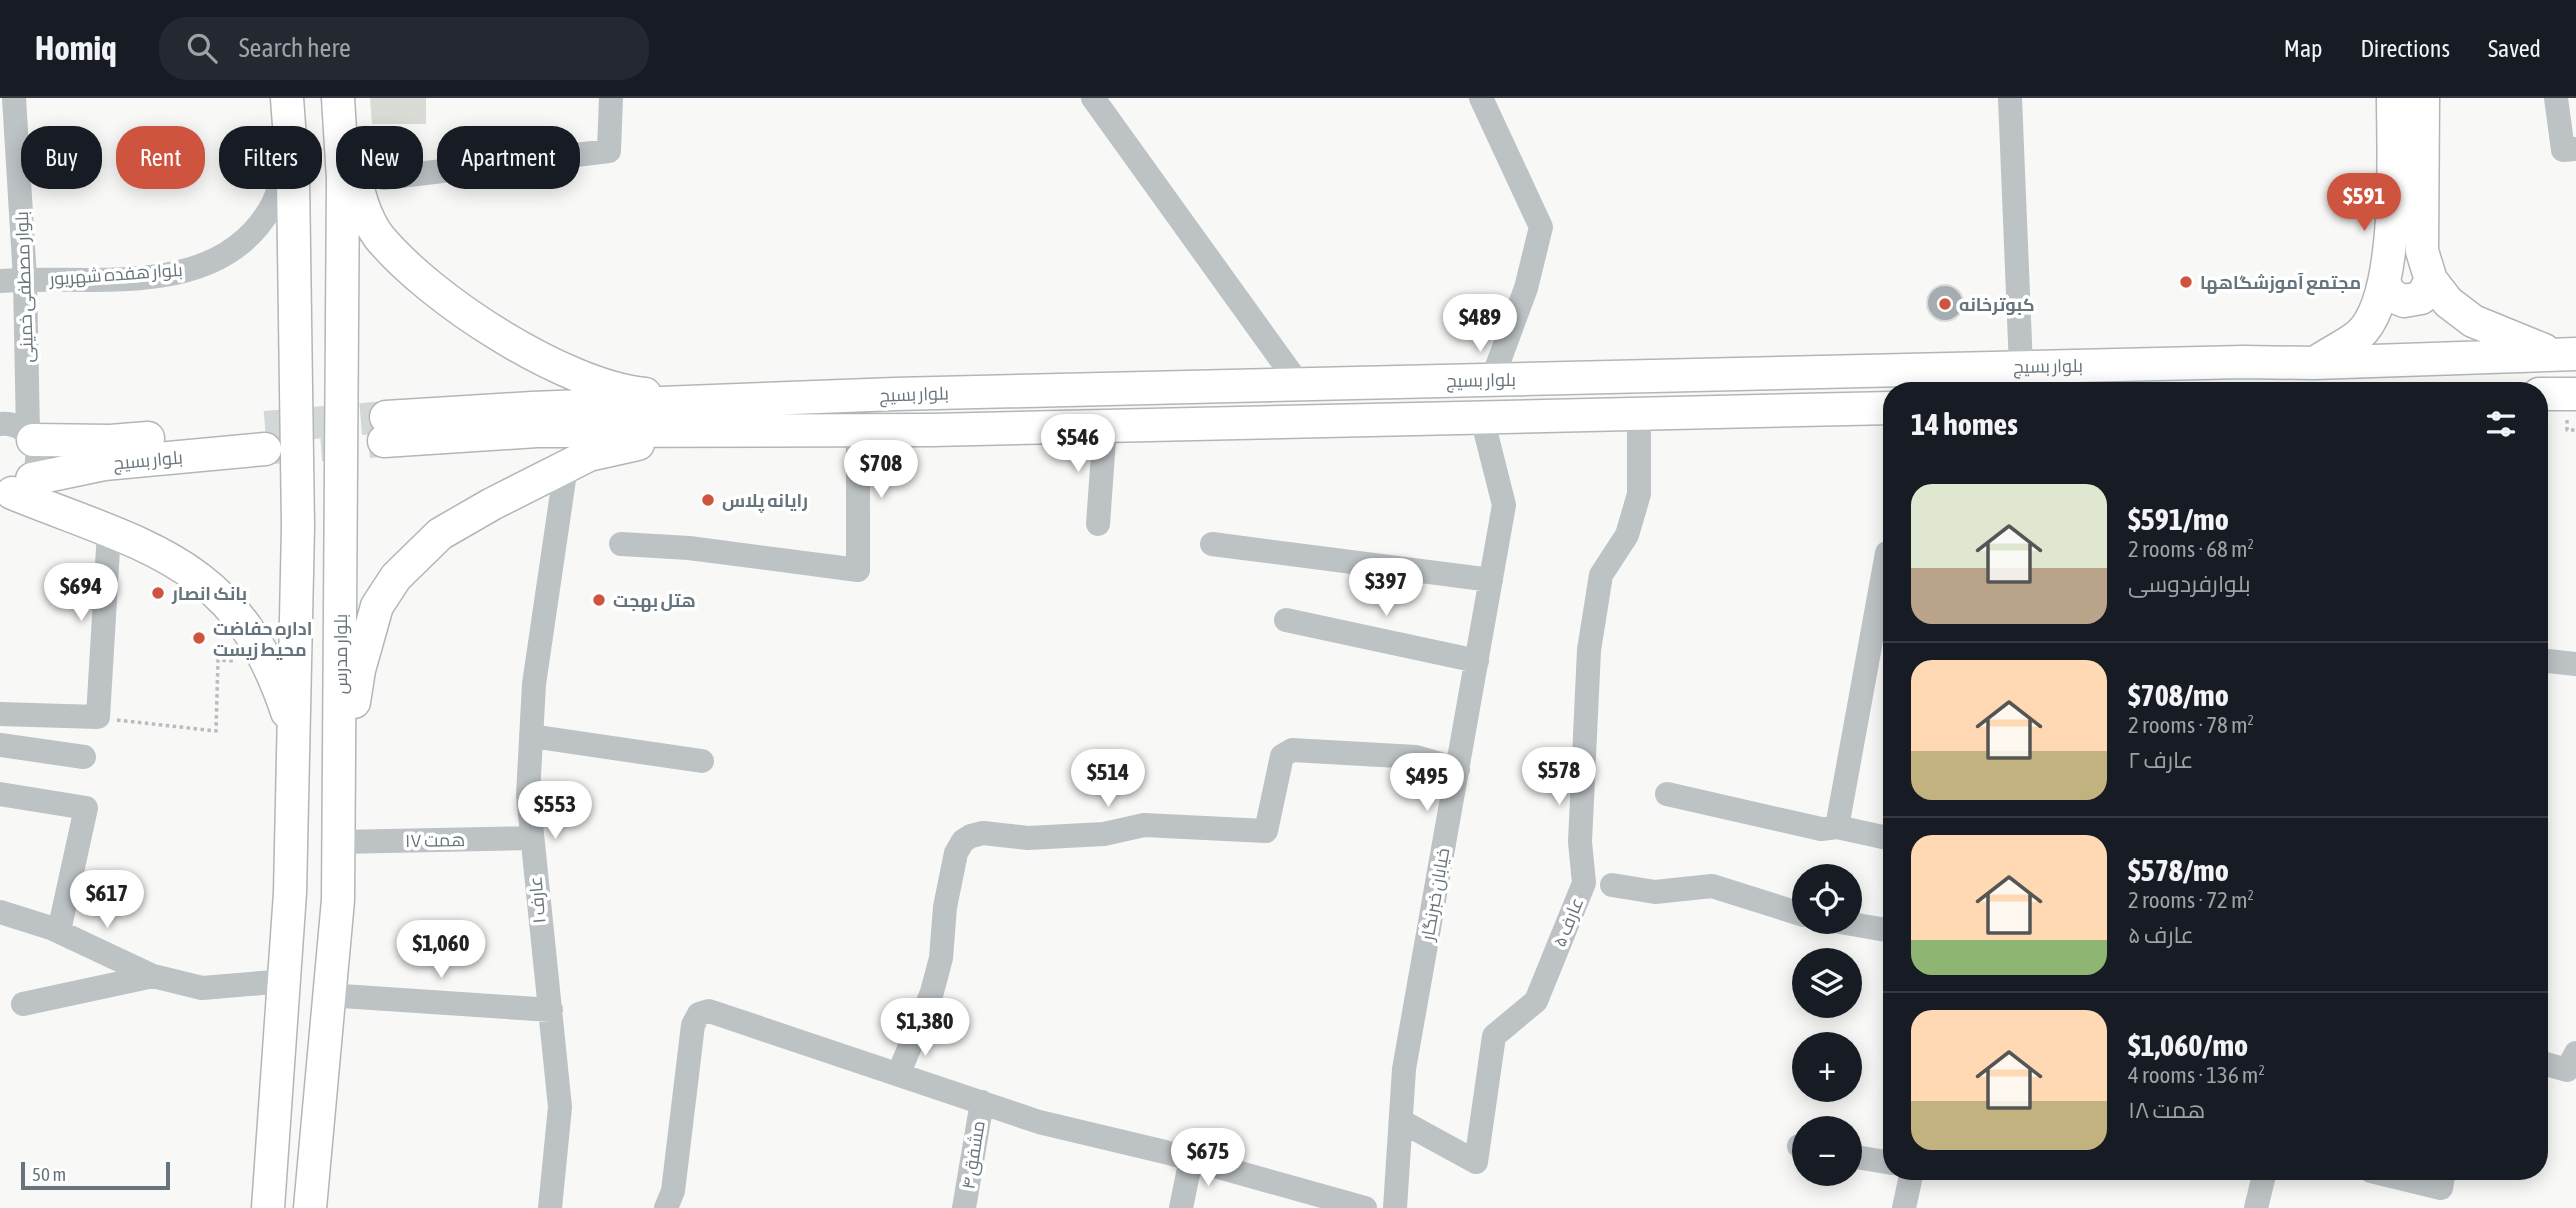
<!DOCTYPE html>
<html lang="en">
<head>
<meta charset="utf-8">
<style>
  :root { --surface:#171b24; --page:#242831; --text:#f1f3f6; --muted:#9ea1a6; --line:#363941; --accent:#cf543f }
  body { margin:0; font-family:"Asap Condensed",Cairo,sans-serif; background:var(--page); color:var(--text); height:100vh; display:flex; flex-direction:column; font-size:26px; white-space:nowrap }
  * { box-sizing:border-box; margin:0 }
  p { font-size:23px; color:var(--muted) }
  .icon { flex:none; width:38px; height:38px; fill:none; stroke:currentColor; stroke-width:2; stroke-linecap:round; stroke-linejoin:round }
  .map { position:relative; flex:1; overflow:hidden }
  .sheet { position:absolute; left:1883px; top:284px; width:665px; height:798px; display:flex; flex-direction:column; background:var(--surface); border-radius:28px; box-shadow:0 4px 18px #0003 }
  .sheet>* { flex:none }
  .guide { position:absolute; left:21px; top:28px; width:665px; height:63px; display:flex; gap:14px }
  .fabs { position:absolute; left:1792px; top:766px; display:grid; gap:14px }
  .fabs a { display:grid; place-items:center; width:70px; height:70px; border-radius:50%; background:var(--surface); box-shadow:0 4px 18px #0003; font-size:35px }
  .scale { position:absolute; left:21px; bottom:18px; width:149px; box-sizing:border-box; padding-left:7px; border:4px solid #66757d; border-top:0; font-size:19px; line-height:24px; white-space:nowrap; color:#66757d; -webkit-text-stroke:5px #fff; paint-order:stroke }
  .price { position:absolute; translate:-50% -60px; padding:0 16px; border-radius:24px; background:#fff; color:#222; font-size:23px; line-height:46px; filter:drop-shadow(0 2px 4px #0008) }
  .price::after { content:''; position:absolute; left:50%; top:42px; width:21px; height:16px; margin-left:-10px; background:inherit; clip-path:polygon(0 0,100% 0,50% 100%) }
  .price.on { background:var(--accent); color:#fff }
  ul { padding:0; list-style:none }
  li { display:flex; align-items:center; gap:21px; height:175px; padding:0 28px }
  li+li { border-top:2px solid var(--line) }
  li span { display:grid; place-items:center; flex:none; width:196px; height:140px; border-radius:21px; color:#555 }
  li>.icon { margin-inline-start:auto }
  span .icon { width:84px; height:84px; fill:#fffc; stroke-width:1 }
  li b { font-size:30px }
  h2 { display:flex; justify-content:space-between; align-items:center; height:84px; padding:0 28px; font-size:30px }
  .tag { padding:0 24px; border-radius:28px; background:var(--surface); box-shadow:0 4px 18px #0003; font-size:24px; line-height:63px }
  .tag.on { background:var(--accent); color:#fff }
  header { display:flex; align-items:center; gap:42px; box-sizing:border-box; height:98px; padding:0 35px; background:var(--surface); border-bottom:2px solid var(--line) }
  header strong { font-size:33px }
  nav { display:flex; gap:38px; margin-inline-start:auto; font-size:24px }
  .search { width:490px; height:63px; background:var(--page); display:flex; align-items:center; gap:18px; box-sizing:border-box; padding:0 24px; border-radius:28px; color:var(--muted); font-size:26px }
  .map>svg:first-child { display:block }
  .green { fill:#d8dcd5 }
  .building { fill:#a5adb2; stroke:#dad9d8; stroke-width:2 }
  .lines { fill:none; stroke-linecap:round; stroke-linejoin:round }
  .major-tunnel { stroke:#d4d7d8; stroke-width:32; stroke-dasharray:32 16; stroke-linecap:butt }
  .major-casing { stroke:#b1b7b9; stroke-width:35 }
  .path { stroke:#b8bcbe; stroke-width:3.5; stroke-dasharray:3.5 3.5; stroke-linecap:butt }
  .minor { stroke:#bdc2c5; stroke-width:24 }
  .major { stroke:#fff; stroke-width:32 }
  .poi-dot { fill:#cf543f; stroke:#fff; stroke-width:2.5 }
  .labels { text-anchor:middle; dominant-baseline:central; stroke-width:7; stroke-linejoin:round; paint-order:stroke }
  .street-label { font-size:18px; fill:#66757d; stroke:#fff }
  .poi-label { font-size:18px; font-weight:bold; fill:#66757d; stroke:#fff; text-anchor:start }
</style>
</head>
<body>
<header>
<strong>Homiq</strong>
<div class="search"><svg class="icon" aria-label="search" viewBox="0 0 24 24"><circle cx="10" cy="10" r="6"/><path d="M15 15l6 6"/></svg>Search here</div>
<nav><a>Map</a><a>Directions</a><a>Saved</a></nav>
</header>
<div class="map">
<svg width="2576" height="1110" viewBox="0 0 2576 1110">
  <rect width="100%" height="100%" fill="#f8f8f6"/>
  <path class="green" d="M370 0H426V26H372Z"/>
  <path class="building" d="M1927 205a18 18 0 1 1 36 0a18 18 0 1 1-36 0Z"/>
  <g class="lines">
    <path class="major-tunnel" d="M265 329 386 319
      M273 350 384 343"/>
    <defs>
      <path id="major" d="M2423 0 2422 153 2431 182 2448 204 2473 223 2544 252
        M353 69C358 93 364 119 379 139 431 202 564 288 645 296
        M2384 184 2390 197 2404 203 2421 200 2431 182
        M2318 263C2331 254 2347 247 2359 237 2401 200 2393 54 2393 0
        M2539 296H2576
        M386 319 532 310 895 296 2243 264 2314 265 2576 256
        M33 342 110 343 148 340
        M384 343 537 333 932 332 1892 310
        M32 381 104 366 265 351
        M12 395C145 449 237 462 287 614
        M354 604 359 572 377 508 396 479 440 436 492 406 589 357 638 346
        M268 1110 290 795 298 429 293 81 287 0
        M310 1110 338 802 343 81 338 0"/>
    </defs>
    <use href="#major" class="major-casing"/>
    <path class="path" d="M2567 322V332H2576
      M117 622 216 633 218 562 236 563"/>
    <path class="minor" d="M14 0 25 181 28 336
      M1093 0 1298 285
      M1481 0 1541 129 1526 190 1492 282
      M2010 0 2021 269
      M2556 0 2563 52 2576 51
      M384 80 609 53 611 0
      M0 183C89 176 216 204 270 111 279 97 282 76 287 61
      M0 326C38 323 50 370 21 391
      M1098 426 1105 328
      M621 446 689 450 858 472V333
      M1212 446 1491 482
      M1286 522 1477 563
      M2539 562 2576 566
      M0 616 98 619 109 434
      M531 638 702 663
      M0 647 84 659
      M0 696 86 710 59 833
      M1667 696 1821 731 1837 729 1892 741
      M1837 729 1887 455 1892 454
      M338 744 532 740
      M1612 787 1655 794 1712 788 1804 817
      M0 814 51 830 153 878 202 890 285 883
      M1840 824 1892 833
      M327 897 551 912
      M23 906 153 878
      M2539 964 2567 972 2576 955
      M899 975 932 894 941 860 945 809 956 755 963 743 971 738 983 735 1028 740 1104 736 1144 727 1266 733 1282 658 1292 652 1416 659 1458 671
      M1401 1023 1476 1064 1494 938 1536 903 1584 785 1580 744 1589 552 1601 477 1627 437 1639 396V316
      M1799 1048 1804 1049
      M1850 1058 1892 1065
      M2371 1073 2441 1090 2444 1073
      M550 1110 560 1009 528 697 534 586 566 368
      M666 1110 673 1093 693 927 699 916 709 913 1039 1024 1165 1054 1365 1110
      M964 1110 982 1004
      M1181 1110 1191 1061
      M1395 1110 1404 971 1504 407 1482 320
      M1904 1110 1912 1073
      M2256 1110 2265 1073"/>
    <use href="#major" class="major"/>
  </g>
  <g class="poi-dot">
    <circle cx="2186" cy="184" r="7"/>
    <circle cx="1945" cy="206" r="7"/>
    <circle cx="708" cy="402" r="7"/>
    <circle cx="158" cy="495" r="7"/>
    <circle cx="599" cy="502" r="7"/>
    <circle cx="199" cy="540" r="7"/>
  </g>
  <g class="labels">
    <g class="street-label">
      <text transform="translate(116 176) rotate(-4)">بلوار هفده شهریور</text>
      <text transform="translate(24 189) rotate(-92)">بلوار مصطفی خمینی</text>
      <text transform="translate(2048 268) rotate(-1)">بلوار بسیج</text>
      <text transform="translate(1481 282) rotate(-1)">بلوار بسیج</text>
      <text transform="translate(914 296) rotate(-2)">بلوار بسیج</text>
      <text transform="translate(148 362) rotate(-5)">بلوار بسیج</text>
      <text transform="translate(340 556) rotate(-90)">بلوار مدرس</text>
      <text transform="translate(435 742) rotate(-1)">همت ۱۷</text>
      <text transform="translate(1435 796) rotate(-80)">خیابان خبرنگار</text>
      <text transform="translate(537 802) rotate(-95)">عارف ۱</text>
      <text transform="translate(1568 824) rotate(-68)">عارف ۵</text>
      <text transform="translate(973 1057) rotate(-81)">مشفق ۴</text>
    </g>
    <g class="poi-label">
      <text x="2200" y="184">مجتمع آموزشگاهها</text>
      <text x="1959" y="206">کبوترخانه</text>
      <text x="722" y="402">رایانه پلاس</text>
      <text x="172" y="495">بانک انصار</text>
      <text x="613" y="502">هتل بهجت</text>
      <text x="213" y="530">اداره حفاضت<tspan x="213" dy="21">محیط زیست</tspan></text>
    </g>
  </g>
</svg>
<div class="fabs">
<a><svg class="icon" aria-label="locate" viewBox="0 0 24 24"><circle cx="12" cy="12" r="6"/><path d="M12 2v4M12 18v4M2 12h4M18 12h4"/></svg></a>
<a><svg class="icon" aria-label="layers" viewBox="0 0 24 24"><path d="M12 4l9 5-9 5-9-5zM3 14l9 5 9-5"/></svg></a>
<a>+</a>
<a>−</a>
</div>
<div class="scale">50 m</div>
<b class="price on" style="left:2364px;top:135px">$591</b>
<b class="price" style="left:1480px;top:256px">$489</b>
<b class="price" style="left:1078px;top:376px">$546</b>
<b class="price" style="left:881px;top:402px">$708</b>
<b class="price" style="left:1386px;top:520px">$397</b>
<b class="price" style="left:81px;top:525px">$694</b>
<b class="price" style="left:1559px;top:709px">$578</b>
<b class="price" style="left:1108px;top:711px">$514</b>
<b class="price" style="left:1427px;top:715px">$495</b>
<b class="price" style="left:555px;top:743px">$553</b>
<b class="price" style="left:107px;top:832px">$617</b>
<b class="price" style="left:441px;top:882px">$1,060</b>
<b class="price" style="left:925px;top:960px">$1,380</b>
<b class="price" style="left:1208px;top:1090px">$675</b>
<div class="guide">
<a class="tag">Buy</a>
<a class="tag on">Rent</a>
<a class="tag">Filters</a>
<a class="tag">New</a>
<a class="tag">Apartment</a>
</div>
<section class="sheet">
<h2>14 homes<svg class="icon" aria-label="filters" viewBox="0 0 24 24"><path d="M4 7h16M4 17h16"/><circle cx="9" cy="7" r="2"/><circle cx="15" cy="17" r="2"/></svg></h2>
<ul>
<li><span style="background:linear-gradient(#dfe7d0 60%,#b9a48a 0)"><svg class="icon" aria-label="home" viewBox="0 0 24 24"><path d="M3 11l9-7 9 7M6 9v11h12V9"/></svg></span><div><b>$591/mo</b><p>2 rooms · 68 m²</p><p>بلوارفردوسی</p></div></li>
<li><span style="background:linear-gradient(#ffd9b3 65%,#c2b280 0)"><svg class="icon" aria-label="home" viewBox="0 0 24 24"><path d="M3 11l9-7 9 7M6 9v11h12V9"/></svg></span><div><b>$708/mo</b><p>2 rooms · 78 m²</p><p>عارف ۲</p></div></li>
<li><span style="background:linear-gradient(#ffd9b3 75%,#8fb573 0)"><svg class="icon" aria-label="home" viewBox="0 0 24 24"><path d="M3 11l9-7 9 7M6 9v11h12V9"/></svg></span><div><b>$578/mo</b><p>2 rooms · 72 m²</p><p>عارف ۵</p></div></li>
<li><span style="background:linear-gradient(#ffd9b3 65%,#c2b280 0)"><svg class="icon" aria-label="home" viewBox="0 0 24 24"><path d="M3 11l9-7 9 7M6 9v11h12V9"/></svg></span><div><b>$1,060/mo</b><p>4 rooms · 136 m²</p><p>همت ۱۸</p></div></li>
</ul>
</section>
</div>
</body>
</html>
